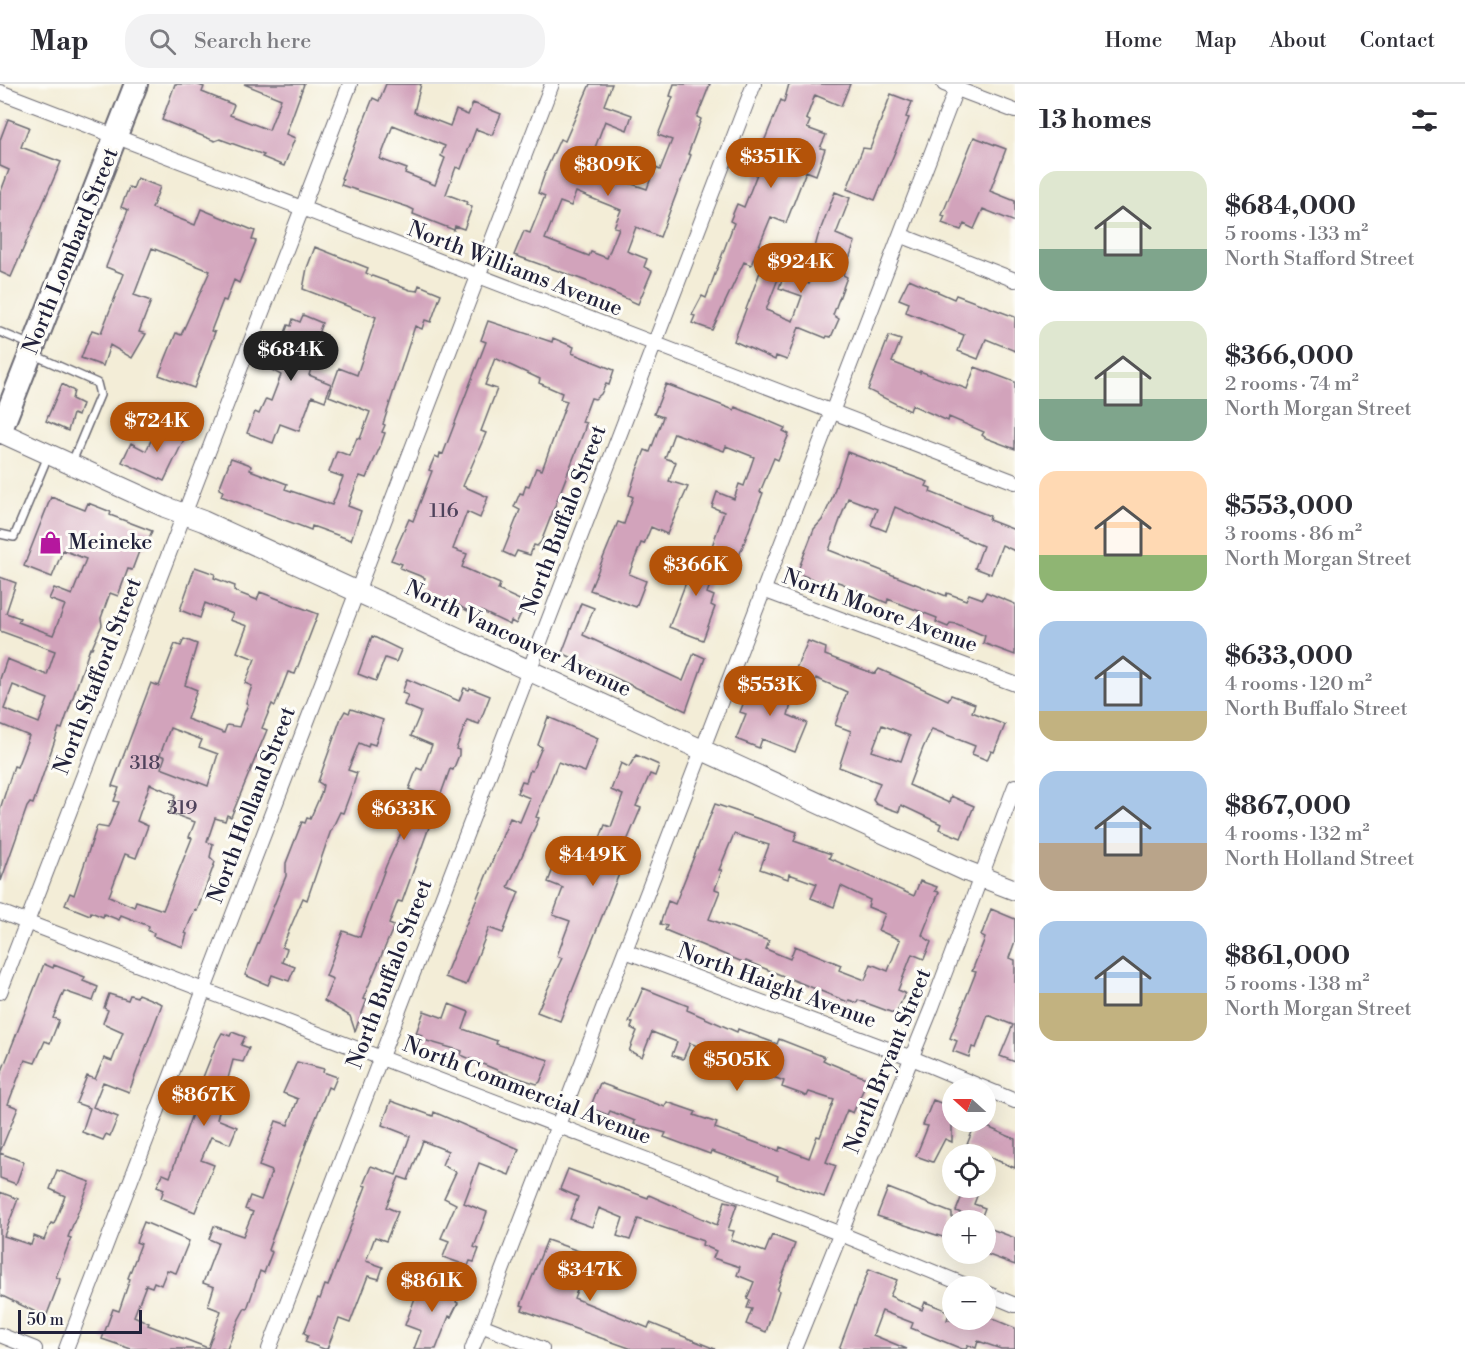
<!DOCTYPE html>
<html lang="en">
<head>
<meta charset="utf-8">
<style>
  :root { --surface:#fff; --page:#f2f2f3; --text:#2b2b33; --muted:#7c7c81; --line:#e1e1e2; --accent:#b45309 }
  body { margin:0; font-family:"Libre Bodoni",serif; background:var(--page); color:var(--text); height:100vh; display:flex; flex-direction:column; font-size:22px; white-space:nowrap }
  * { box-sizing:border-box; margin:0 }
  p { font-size:20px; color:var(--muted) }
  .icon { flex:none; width:33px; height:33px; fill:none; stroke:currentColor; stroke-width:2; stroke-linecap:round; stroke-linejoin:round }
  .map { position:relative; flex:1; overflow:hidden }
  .side { display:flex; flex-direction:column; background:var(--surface); width:450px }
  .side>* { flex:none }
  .needle { width:39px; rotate:291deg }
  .controls { position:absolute; left:942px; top:994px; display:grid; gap:12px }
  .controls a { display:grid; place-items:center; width:54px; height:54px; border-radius:50%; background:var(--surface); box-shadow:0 6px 24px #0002; font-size:30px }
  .scale { position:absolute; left:18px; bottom:15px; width:124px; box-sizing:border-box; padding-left:6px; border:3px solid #22223b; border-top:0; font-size:16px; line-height:21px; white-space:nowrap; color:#22223b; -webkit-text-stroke:4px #fdfcf7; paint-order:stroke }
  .price { position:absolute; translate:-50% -51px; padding:0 14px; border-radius:21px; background:var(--accent); color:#fff; font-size:20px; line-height:39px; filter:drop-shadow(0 2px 3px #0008) }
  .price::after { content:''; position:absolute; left:50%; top:36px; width:18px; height:14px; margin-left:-9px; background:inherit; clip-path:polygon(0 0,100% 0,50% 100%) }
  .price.current { background:#222; color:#fff }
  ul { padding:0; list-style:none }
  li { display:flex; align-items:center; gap:18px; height:150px; padding:0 24px }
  li span { display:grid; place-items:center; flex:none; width:168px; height:120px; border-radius:18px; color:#555 }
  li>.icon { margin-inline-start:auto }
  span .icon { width:72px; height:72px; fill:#fffc; stroke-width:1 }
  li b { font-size:26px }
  h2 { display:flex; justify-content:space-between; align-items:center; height:72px; padding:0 24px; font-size:26px }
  header { display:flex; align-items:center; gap:36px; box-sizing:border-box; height:84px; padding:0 30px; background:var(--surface); border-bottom:2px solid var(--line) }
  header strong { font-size:28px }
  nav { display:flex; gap:33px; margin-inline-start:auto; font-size:21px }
  .search { width:420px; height:54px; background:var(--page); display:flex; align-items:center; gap:15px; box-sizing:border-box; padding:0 21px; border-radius:24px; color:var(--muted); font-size:22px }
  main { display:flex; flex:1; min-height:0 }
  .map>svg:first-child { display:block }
  .building { fill:#d2a3bb; fill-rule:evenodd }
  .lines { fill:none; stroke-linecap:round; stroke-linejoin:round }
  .lane-casing { stroke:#6b6972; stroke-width:10 }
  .street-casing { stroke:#6b6972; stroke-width:16 }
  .secondary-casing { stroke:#6b6972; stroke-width:22 }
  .primary-casing { stroke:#6b6972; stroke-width:26 }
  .lane { stroke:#fff; stroke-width:7 }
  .street { stroke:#fff; stroke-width:14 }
  .secondary { stroke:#fff; stroke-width:20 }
  .primary { stroke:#fff; stroke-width:22 }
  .labels { text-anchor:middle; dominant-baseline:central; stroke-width:6; stroke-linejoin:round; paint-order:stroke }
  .number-label { font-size:20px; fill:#4e425b }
  .street-label { font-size:22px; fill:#22223b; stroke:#fdfcf7 }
  .poi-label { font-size:22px; fill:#22223b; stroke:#fdfcf7; text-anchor:start }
</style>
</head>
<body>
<header>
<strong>Map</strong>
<div class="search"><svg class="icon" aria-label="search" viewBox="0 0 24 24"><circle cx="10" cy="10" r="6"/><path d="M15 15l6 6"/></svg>Search here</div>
<nav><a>Home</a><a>Map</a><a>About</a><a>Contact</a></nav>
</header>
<main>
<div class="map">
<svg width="1015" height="1265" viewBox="0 0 1015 1265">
  <rect width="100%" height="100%" fill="#fdfcf7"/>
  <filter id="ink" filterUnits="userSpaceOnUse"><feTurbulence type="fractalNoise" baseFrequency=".0167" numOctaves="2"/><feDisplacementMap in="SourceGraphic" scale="12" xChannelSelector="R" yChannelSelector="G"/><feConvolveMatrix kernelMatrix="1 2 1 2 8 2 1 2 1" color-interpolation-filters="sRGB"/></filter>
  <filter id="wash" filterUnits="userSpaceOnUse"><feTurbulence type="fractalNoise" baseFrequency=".008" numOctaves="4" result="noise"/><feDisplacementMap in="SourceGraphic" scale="24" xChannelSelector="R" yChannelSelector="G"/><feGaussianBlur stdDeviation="1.35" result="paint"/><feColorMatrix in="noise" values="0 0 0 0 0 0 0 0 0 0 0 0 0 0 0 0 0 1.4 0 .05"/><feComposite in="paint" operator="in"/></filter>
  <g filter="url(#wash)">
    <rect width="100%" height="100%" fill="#f3edd7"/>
    <g id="blocks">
      <path class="building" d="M175 0H196L204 3 202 8 234 21 230 31 269 46 281 15 244 0H304L286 50 295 54 284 82 262 73 264 71 220 55 215 57 162 36Z
        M386 0H421L414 28 450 42 456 26 468 31 473 19 501 30 492 51 476 45 461 85 456 83 446 110 467 118 466 120 472 123 464 145 455 142 454 146 413 130 414 126 408 123 341 101 343 95 341 94 373 14 379 17ZM393 41 445 62 441 72 445 74 435 101 405 89 407 85 380 75Z
        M590 0H612L604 21 632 31 627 46 605 37 587 85 647 105 653 88 656 84 660 86 672 56 658 51 673 13 670 12 674 0H710L697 33 701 35 688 70 691 71 660 153 636 143 627 167 647 175 644 183 652 187 638 220 589 198 514 171 524 147 530 149 545 112 538 109 546 86 560 55 565 57ZM576 108 621 126 614 143 619 144 607 174 591 168 589 172 545 155 560 118 571 122Z
        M789 0H850L841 22 815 11 806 35 810 37 807 44 826 51 820 64 825 65 816 91 806 87 786 139 771 133 751 181 744 178 712 246 692 239 695 232 692 231 702 212 706 214 734 139 730 137 737 120 744 123 764 72 762 71 766 61 763 60 781 16 784 18Z
        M891 10 912 18 906 33 909 34 875 116 847 105 863 64 870 65Z
        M8 35 29 43 21 63 61 78 11 193 0 188V110L9 86 0 82V56Z
        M974 53 1006 65 990 107 1015 117V138L983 125 974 145 964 140 961 146 942 139 945 132 942 131Z
        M137 94 160 103 152 124 195 141 201 125 255 147 252 156 256 157 239 199 234 196 226 217 223 216 211 247 215 248 194 304 159 291 176 249 181 251 210 187 152 164 134 211 151 217 139 248 146 250 132 274 110 261 103 282 81 274 92 246 101 249 124 190 106 183 128 126 121 123 129 103 133 105Z
        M835 108 850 114 836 150 855 158 843 191 847 193 833 231 839 235 831 253 827 252 826 254 799 243 787 276 776 272 775 276 734 257 760 188 778 195 766 226 793 237 802 212 779 204 784 190 809 200 821 170 814 167 818 152Z
        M315 163 368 184 366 189 372 192 410 206 417 207 419 201 441 210 431 238 425 236 422 245 415 242 383 340 385 341 382 348 385 349 380 363 366 394 360 392 357 398 348 422 361 427 351 456 312 442 311 446 221 412 223 407 219 405 231 374 248 380 251 382 250 386 287 400 285 405 332 421 343 393 329 388 337 367 350 372 357 354 360 355 370 328 329 312 339 284 357 291 376 233 303 205 307 184Z
        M909 195 954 215 956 211 1015 233V267L986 255 978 275 958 267 964 251 906 228 909 219 899 215Z
        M303 231 322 239 308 277 313 279 309 291 331 300 325 317 312 312 299 347 280 340 273 359 247 349 255 328 259 330 266 315 271 317 281 291 268 284 275 266 278 267 288 241 291 242 293 235 300 238Z
        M488 237 552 258 553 254 574 263 572 269 614 286 609 301 606 300 601 310 595 315 591 314 582 338 586 339 584 347 541 458 537 462 534 461 530 471 517 467 514 473 503 468 520 426 514 423 520 409 523 410 526 401 529 402 536 384 542 386 567 317 560 315 562 309 539 299 540 295 495 274 485 301 497 305 481 347 486 349 463 402 488 413 480 434 467 428 453 465 467 470 462 483 500 500 498 506 522 517 519 523 523 525 516 540 511 537 510 541 479 526 476 532 456 520 420 506 425 494 400 484 402 480 391 476 409 435 413 437 432 387 429 386 435 372 439 374 440 369 443 370 486 258 481 256Z
        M889 252 901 256 892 278 920 289V287L967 305 975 283 1015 298V365L986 354 982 351 984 348 949 333 948 337 912 321 910 327 868 306Z
        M62 300 74 307 72 315 82 320 78 332 73 330 68 347 46 337Z
        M666 300 734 326 735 323 757 332 785 344 783 347 789 350 778 376 774 374 760 408 763 409 739 472 712 462 724 428 712 423 717 408 734 415 739 400 744 402 754 373 726 362 724 367 674 349 665 374 676 378 669 397 688 403 667 450 651 443 644 460 641 459 629 490 646 497 636 523 590 506 618 438 624 440 633 413 629 411 637 386 645 366 650 368 663 333 654 330Z
        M175 339 189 345 164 397 122 378 131 359 146 367 156 346 169 352Z
        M847 368 928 398 926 402 931 404 930 408 990 432 989 436 1015 446V467L1002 461 991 490 975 484 983 462 895 423 886 447 871 441 877 425 848 414 829 466 946 512 947 509 966 516 969 510 983 515 986 508 1015 520V571L983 559 985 552 957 540 950 539 948 543 936 538 937 534 888 515 887 519 841 499 828 495 825 500 797 489 814 445 822 436 831 417Z
        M51 413 85 426 88 419 111 428 110 431 152 447 145 464 141 462 132 486 128 485 118 512 110 509 101 534 102 541 92 564H90L62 645 59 644 33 720 30 719 27 723 1 797 0 725 14 682 17 683 29 652 0 640V595L7 575 47 591 55 567 0 547V493L16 499 6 529 20 534 18 538 53 551 65 521 49 515 54 504 72 511 86 475 63 466 52 493 24 482ZM13 601 48 615 39 639 4 625Z
        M692 467 719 477 707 509 714 512 711 521 715 523 703 556 669 543 688 493 683 491Z
        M195 483 215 490 214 494 235 502 234 507 257 516 260 508 318 530 295 590 288 588 275 622 272 620 262 644 267 646 231 733 227 731 225 737 215 734 207 758 213 760 210 773 215 778 197 827 195 826 185 849 187 850 183 863 153 852 154 849 148 847 149 842 121 831 119 836 104 830 103 833 91 828 90 831 65 821 70 809 74 811 97 742 108 744 119 718 114 717 119 704 112 702 151 599 159 602 175 560 181 562 184 555 197 560 185 601 197 606 187 635 224 649 227 641 239 643 248 620 246 619 252 602 245 599 255 575 237 568 247 542 230 536 233 530 205 519 200 534 180 526ZM170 644 202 656 199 663 218 670 208 702 161 684 165 673 160 671ZM150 700 176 711 170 729 195 738 189 753 192 754 163 826 136 817 134 823 109 812 125 770 136 774 148 742 137 737Z
        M581 519 594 524 583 551 683 597 694 569 705 574 686 627 562 569Z
        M372 552 401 566 396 578 385 574 376 597 358 590Z
        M808 557 826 564 825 571 875 590 879 585 948 616 951 611 975 620 972 628 1005 641 994 668 991 667 987 676 972 670 975 662 932 645 923 664 909 701 949 719 951 712 974 722 961 754 939 745 941 740 901 721 899 728 876 720 873 716 880 699 839 683 851 647 835 641 847 608 816 594 815 597 794 589ZM882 641 910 652 901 677 872 667Z
        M761 592 795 606 788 631 807 639 795 668 762 655 759 664 736 655 746 630 740 628 749 605 755 608Z
        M407 595 459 617 464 604 469 606 470 604 490 612 479 640 467 636 456 665 459 666V671L453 686 450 685 402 818 398 817 389 840 394 842 363 915 367 916 355 947 350 932 324 917 333 895 326 892 343 847 360 853 386 782 415 718 416 708 409 705 417 684 422 686 432 661 411 652 421 628 404 621 408 611 402 609Z
        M351 625 383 636 375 661 369 659 368 663 359 659 348 686 357 689 352 705 343 729 340 728 330 749 307 816 303 814 282 863 287 865 282 878 295 883 289 897 272 891 268 901 245 891 286 792V779L302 738 305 739 307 734 310 735 321 710 323 701 318 698 341 634 345 627 349 629Z
        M548 633 598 654 585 688 558 678 536 733 539 734 508 803 519 808 503 849 489 844 466 901 445 893 448 884 510 734 520 738 530 714 517 709 522 697 526 698 530 686 532 687 542 663 538 661Z
        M636 671 659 681 655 692 650 690 636 722 641 724 621 771 624 773 623 780 560 937 537 928 562 874 557 872 570 837 553 831 563 804 548 798 556 777 592 792 603 764 597 762 605 741 611 743 623 711 611 706 621 679 629 683Z
        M715 720 797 748 794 757 831 770 829 774 914 812 920 797 937 803 935 807 939 808 922 851 931 858 924 875 912 870 898 906 905 909 896 930 858 916 857 919 849 916 848 918 746 877 745 879 665 846 667 842 660 840 668 817 675 820ZM734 750 769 761 760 785 788 795 789 790 817 800 811 814 834 823 841 802 870 816 868 823 885 830 878 846 900 856 888 887 871 880 865 896 839 886 841 881 795 862 790 875 766 865 769 857 709 835 720 807 715 805 722 786H719Z
        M991 825 1015 835V857L1009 874 1015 876V978L1000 972 1013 941 988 931 976 964 972 963 969 973 953 967 957 957 950 954 976 888 972 887 985 854 981 852Z
        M44 880 53 884 54 881 85 893 83 897 98 903 93 917 64 907 53 934 59 936 50 959 45 957 35 979 25 976 8 1020 18 1024 0 1068V992Z
        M643 904 688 922 687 926 737 948 738 945 777 960 779 955 825 973 823 976 827 978 868 995 853 1029 847 1026 826 1078 836 1082 824 1113 777 1095 778 1092 748 1080 711 1067 710 1070 664 1053 666 1049 634 1040 635 1037 610 1027 608 1031 590 1024 600 999 665 1023 667 1018 696 1028 694 1031 717 1039 715 1044 779 1067 780 1063 809 1074 817 1052 820 1053 834 1016 809 1008 807 1012 782 1003 784 997 762 989 766 979 726 963 723 972 690 959 683 975 672 971 677 958 652 948 642 973 629 967 637 947 631 944 633 939 629 938Z
        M109 910 128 916 130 911 137 913 138 910 162 920 129 1008 103 998 93 1023 118 1033 110 1052 106 1050 103 1056 82 1048 90 1024 76 1019 87 992 95 995 104 974 112 977 123 948 103 939 108 926 104 924Z
        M449 920 469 928 463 945 497 957 496 960 549 976 540 998 537 1000 504 989 461 971 462 967 420 955 422 951 416 949 424 927 444 934Z
        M232 948 245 953 241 961 249 964 243 978 233 976 217 1035 237 1043 230 1060 211 1053 201 1076 214 1081 195 1128 161 1114 164 1105 157 1102 163 1090 170 1093 193 1027 190 1026 217 958 222 949 230 952Z
        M297 978 324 985 323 988 337 993 332 1005 328 1003 307 1057 268 1166 272 1168 264 1189 260 1187 247 1225 245 1224 239 1235 227 1265H131L102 1255 113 1225 119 1227 130 1195 128 1194 141 1160 136 1158 144 1138 189 1157 176 1189 167 1186 161 1201 154 1198 152 1203 146 1201 134 1232 149 1239 148 1241 208 1264 221 1227 208 1222 214 1203 203 1199 218 1159 209 1155 214 1142 243 1152 253 1128 245 1125 250 1112 261 1116 272 1087 259 1082 276 1037 288 1041 298 1015 283 1009Z
        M933 1016 946 1021 944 1026 952 1030V1058L945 1055 933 1078 916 1072 928 1042 923 1041Z
        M391 1017 433 1032 434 1028 519 1065 509 1091 479 1079 464 1119 487 1128 474 1163 479 1165 474 1178 470 1177 468 1182 443 1173 449 1157 441 1154 456 1120 444 1114 456 1088 442 1081 448 1067 423 1057 408 1096 399 1093 386 1123 398 1128 386 1157 375 1153 366 1177 383 1183 379 1195 368 1192 350 1239 339 1235 327 1265H324L305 1258 308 1251 304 1249 318 1214 320 1215 325 1201 328 1202 338 1176 366 1102 363 1101 371 1082 396 1091 410 1052 382 1041Z
        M976 1038 1015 1055V1084L966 1063Z
        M0 1069 24 1078 16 1100 0 1094Z
        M568 1085 648 1114 649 1111 717 1141 725 1117 737 1120 728 1146 734 1147 731 1156 765 1168 772 1151 795 1160 777 1206 779 1207 766 1248 746 1240 752 1225 747 1224 750 1216 747 1215 754 1198 737 1191 740 1183 713 1174 716 1167 702 1161 703 1157 638 1135 630 1156 617 1152 623 1134 599 1124 592 1143 570 1135 578 1113 560 1105Z
        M57 1086 90 1098 68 1153 71 1154 56 1193 60 1195 59 1199 46 1233 0 1211V1108L18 1115 4 1152 31 1161 34 1152 44 1156 51 1139 54 1140 65 1112 50 1105Z
        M888 1104 952 1129V1156L877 1132Z
        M965 1104H980L974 1120 985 1124 980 1137 956 1127Z
        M986 1143 1015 1154V1181L986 1170Z
        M547 1156 622 1182 615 1200 584 1188 574 1214 648 1244 650 1239 715 1265H632L522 1226 524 1222 521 1221Z
        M869 1185 897 1196 890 1212 922 1226 925 1218 943 1225 949 1229 947 1236H986V1232L1015 1244V1265H1001L978 1257 976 1264 968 1261 966 1265H962L911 1244 913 1239 882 1227 873 1251 907 1265H839Z
        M427 1195 460 1207 456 1218 458 1219 451 1233 449 1232 436 1265H414L421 1247 405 1241 415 1214 420 1215Z"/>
    </g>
  </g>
  <g filter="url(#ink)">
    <use href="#blocks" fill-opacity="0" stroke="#6b6972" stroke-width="1.5"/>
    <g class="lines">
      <defs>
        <path id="lane" d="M0 248 31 261
          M34 271 97 299 100 311 72 378
          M0 450 14 453 48 372"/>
        <path id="street" d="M944 0 1015 27
          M0 8 1015 398
          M900 151 1015 196
          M763 506 1015 600
          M0 828 841 1150 970 1203
          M625 867 912 974 1015 1017
          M0 908 350 0
          M986 1209 1015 1221
          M481 1241 542 1265
          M0 1251 35 1265
          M66 1265 552 0
          M269 1265 754 0
          M472 1265 958 0
          M794 1265 932 923 1015 702"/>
        <path id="secondary" d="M0 348 165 423 203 437 966 787 1015 806"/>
        <path id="primary" d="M0 348 136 0"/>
      </defs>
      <use href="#lane" class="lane-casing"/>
      <use href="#street" class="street-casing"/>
      <use href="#secondary" class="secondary-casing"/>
      <use href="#primary" class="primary-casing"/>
      <use href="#lane" class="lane"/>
      <use href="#street" class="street"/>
      <use href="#secondary" class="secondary"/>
      <use href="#primary" class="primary"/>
    </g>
  </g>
  <defs>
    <symbol id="shop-bare" viewBox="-9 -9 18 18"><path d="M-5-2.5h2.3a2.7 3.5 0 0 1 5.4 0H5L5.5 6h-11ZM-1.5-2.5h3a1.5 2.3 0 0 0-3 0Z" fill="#b5179e" stroke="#fdfcf7" stroke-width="2.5" paint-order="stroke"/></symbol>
  </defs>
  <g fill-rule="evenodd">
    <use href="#shop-bare" x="34" y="442" width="33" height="33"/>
  </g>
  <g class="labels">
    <g class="number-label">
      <text x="444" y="427">116</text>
      <text x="145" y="679">318</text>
      <text x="182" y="724">319</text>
    </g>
    <g class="street-label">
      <text transform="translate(71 167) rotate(-68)">North Lombard Street</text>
      <text transform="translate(515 185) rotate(21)">North Williams Avenue</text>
      <text transform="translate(564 436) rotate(-69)">North Buffalo Street</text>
      <text transform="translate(880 527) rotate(20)">North Moore Avenue</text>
      <text transform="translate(518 555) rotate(25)">North Vancouver Avenue</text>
      <text transform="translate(98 592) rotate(-69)">North Stafford Street</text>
      <text transform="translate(252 721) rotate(-69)">North Holland Street</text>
      <text transform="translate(390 890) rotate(-69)">North Buffalo Street</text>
      <text transform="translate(777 902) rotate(20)">North Haight Avenue</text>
      <text transform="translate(888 977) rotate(-68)">North Bryant Street</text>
      <text transform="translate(527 1007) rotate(21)">North Commercial Avenue</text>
    </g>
    <g class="poi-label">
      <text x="68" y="458">Meineke</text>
    </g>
  </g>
</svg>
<div class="controls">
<a><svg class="needle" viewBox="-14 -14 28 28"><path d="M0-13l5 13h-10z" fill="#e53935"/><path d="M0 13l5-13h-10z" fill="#7c7c81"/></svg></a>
<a><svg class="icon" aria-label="locate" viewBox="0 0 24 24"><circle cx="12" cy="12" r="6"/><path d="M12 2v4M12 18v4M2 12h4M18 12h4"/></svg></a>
<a>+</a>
<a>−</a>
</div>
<div class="scale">50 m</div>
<b class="price" style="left:771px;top:105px">$351K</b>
<b class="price" style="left:608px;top:113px">$809K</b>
<b class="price" style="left:801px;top:210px">$924K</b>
<b class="price current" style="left:291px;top:298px">$684K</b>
<b class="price" style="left:157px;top:369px">$724K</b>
<b class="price" style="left:696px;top:513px">$366K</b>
<b class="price" style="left:770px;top:633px">$553K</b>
<b class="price" style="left:404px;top:757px">$633K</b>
<b class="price" style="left:593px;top:803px">$449K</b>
<b class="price" style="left:737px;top:1008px">$505K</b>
<b class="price" style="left:204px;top:1043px">$867K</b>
<b class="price" style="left:590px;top:1218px">$347K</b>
<b class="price" style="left:432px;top:1229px">$861K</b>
</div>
<section class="side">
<h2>13 homes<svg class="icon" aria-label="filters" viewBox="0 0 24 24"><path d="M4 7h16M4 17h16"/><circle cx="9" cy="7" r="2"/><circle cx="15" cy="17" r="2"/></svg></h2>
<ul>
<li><span style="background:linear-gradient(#dfe7d0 65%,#7fa58c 0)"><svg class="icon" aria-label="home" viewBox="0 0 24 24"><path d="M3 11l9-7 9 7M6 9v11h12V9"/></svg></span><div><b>$684,000</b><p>5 rooms · 133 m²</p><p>North Stafford Street</p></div></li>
<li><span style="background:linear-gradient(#dfe7d0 65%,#7fa58c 0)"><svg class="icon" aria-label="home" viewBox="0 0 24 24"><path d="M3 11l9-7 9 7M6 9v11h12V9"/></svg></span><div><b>$366,000</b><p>2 rooms · 74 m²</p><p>North Morgan Street</p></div></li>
<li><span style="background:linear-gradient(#ffd9b3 70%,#8fb573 0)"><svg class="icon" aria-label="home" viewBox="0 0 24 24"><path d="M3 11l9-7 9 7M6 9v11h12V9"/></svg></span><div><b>$553,000</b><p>3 rooms · 86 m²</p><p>North Morgan Street</p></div></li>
<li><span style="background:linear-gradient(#a9c7e8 75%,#c2b280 0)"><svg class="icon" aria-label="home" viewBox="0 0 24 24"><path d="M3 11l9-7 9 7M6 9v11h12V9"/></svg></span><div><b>$633,000</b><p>4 rooms · 120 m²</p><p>North Buffalo Street</p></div></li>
<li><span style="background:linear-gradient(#a9c7e8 60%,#b9a48a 0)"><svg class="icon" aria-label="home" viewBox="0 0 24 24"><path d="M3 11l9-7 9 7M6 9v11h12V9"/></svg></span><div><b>$867,000</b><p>4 rooms · 132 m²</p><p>North Holland Street</p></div></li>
<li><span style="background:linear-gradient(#a9c7e8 60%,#c2b280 0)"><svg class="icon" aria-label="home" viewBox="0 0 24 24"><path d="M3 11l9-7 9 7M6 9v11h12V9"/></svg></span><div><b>$861,000</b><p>5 rooms · 138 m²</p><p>North Morgan Street</p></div></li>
</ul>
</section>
</main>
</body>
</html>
